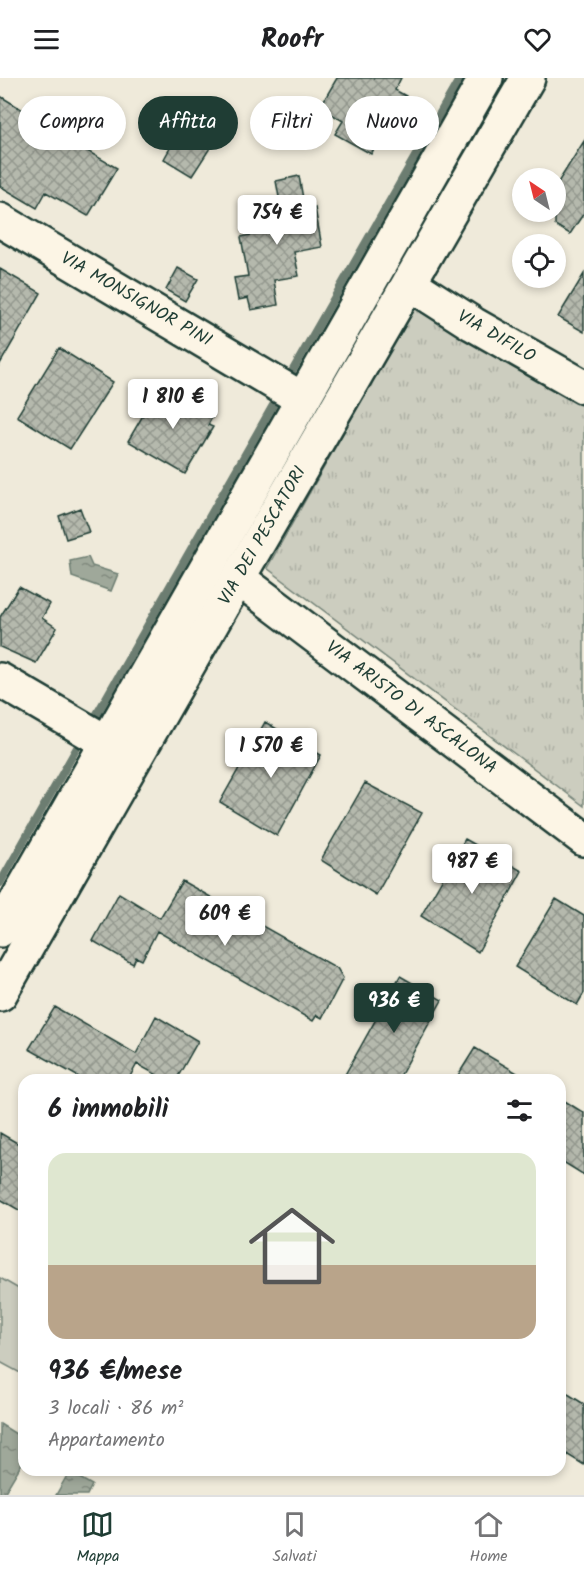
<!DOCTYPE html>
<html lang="it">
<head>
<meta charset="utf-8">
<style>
  :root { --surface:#fff; --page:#f6f6f6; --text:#202124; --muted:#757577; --line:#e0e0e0; --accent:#1f3d34 }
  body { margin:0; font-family:Kalam,sans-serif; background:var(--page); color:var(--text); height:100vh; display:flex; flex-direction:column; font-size:22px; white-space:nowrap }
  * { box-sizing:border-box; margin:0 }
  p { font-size:20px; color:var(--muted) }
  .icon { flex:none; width:33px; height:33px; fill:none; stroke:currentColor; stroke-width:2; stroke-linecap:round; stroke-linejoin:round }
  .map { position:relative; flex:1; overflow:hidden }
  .drawer { position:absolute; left:18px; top:996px; width:548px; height:402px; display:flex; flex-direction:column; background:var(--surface); border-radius:18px; box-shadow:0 3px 9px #0003 }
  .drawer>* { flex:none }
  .banner { position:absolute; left:18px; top:18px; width:549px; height:54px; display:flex; gap:12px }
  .needle { width:39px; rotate:325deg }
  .buttons { position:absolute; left:512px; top:90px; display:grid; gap:12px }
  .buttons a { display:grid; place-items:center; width:54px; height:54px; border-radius:50%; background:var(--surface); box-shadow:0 3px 9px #0003; font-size:30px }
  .price { position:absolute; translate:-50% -51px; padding:0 14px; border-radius:6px; background:#fff; color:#222; font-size:20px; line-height:39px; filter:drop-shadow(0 2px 3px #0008) }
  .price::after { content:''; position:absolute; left:50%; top:36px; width:18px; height:14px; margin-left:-9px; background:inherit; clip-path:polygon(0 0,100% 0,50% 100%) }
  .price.current { background:var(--accent); color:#fff }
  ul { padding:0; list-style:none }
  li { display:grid; align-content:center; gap:12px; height:318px; padding:0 30px }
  li span { display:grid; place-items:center; height:186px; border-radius:18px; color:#555 }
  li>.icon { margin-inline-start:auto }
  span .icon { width:108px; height:108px; fill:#fffc; stroke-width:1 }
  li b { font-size:26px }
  h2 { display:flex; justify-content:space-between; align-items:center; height:72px; padding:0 30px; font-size:26px }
  .tag { padding:0 21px; border-radius:27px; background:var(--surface); box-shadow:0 3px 9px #0003; font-size:21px; line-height:54px }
  .tag.current { background:var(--accent); color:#fff }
  header { display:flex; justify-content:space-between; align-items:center; height:78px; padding:0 30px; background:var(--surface); font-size:27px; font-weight:700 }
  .dock { display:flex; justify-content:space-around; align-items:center; height:84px; border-top:2px solid var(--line); background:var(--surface); font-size:16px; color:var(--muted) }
  .dock a { display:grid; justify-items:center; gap:3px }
  .dock .current { color:var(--accent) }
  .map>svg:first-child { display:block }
  .park { fill:url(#park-tufts); stroke:#76857a; stroke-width:1.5 }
  .garden { fill:#cccdbf; stroke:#76857a; stroke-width:1.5 }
  .water { fill:url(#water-ripples); stroke:#6c7d71; stroke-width:1.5 }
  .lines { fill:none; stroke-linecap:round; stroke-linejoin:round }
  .stream { stroke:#6c7d71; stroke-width:8 }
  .building { fill:url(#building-cross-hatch); stroke:#1f3d34; stroke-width:1.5 }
  .street-casing { stroke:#1f3d34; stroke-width:38 }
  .secondary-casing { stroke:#1f3d34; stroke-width:38 }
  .street { stroke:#fcf5e5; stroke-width:33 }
  .secondary { stroke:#fcf5e5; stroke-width:33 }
  .labels { text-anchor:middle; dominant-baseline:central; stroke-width:4.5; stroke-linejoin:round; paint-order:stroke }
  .street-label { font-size:18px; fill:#1f3d34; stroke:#fcf5e5 }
</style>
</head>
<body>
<header><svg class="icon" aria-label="menu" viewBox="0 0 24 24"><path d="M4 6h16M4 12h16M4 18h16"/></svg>Roofr<svg class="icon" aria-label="heart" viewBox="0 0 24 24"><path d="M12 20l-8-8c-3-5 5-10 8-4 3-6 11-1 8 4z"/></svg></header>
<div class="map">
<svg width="584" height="1417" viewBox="0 0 584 1417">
  <defs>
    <pattern id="park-tufts" width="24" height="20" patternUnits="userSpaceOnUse" patternTransform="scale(1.5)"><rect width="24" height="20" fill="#cccdbf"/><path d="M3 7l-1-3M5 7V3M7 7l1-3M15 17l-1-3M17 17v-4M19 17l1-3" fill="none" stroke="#afb1a5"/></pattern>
    <pattern id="water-ripples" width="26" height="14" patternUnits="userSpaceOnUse" patternTransform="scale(1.5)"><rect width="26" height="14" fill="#9fa89a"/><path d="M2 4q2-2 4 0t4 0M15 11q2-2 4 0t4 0" fill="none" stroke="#818a7e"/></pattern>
    <pattern id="building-cross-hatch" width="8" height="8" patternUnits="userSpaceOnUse" patternTransform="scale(1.5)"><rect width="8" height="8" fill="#b5b9ad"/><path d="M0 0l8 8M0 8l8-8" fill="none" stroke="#93988e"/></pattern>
  </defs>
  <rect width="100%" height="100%" fill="#efeada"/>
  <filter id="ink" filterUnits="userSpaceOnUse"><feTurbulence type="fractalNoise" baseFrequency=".0167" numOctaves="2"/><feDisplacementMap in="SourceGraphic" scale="12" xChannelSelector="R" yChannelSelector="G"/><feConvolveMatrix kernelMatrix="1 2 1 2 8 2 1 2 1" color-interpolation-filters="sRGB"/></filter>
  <g filter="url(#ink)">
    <path class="park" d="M419 221 584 315V728L267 490Z"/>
    <path class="garden" d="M0 1200 24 1214V1297L0 1284Z"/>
    <path class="water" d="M88 479 92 488 118 496 111 513 72 499 70 483Z
      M0 1346 24 1361V1382L3 1417H0Z
      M69 1394 92 1407 87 1417H56Z"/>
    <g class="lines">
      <path class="stream" d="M286 304 460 0
        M90 648 280 315
        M0 805 83 659"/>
    </g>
    <path class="building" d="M337 0H401L395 12 406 18 371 76 335 56 343 43 320 29Z
      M0 18 28 35 26 38 117 90 88 138 46 114 37 130 0 108Z
      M188 38 219 56 192 98 164 81Z
      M584 63V135L570 156 555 147V109Z
      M299 98 305 132 315 130 322 169 294 174 299 198 274 202 278 227 251 232 248 220 238 222 234 200 248 198 241 159 264 154 260 134 281 130 276 103Z
      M178 190 198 201 185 223 166 212Z
      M0 191 41 215 0 286Z
      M584 196V254L558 239Z
      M59 270 113 304 70 371 17 338Z
      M170 311 214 336 208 347 213 349 185 396 128 363 156 315 165 320Z
      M80 430 89 454 66 461 59 438Z
      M19 509 50 526 42 540 57 550 36 585 0 569V539Z
      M265 644 321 677 277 758 220 724Z
      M365 705 422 735 376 817 321 782Z
      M465 761 522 793 478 874 421 838Z
      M182 803 337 890 343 900 322 940 317 937 313 943 157 853 142 882 136 879 133 886 93 863 119 815 160 840Z
      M556 821 584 838V915L577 927 515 889Z
      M400 898 442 922 398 1002H342Z
      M55 929 136 976 156 938 198 963 176 1002H166L137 986 128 1002H84L29 971Z
      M475 970 529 1002H455Z
      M560 1020 584 1035V1097L560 1082Z
      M0 1055 24 1069V1135L0 1121Z
      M560 1311 584 1326V1387L560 1372Z"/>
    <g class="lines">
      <defs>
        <path id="street" d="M0 142 302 321
          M409 205 473 246 584 309
          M238 500 584 761
          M0 602 106 664
          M0 916 238 500 528 0"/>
        <path id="secondary" d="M0 852 486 0"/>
      </defs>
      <use href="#street" class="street-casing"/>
      <use href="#secondary" class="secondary-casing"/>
      <use href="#street" class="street"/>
      <use href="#secondary" class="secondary"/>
    </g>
  </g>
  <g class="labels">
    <g class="street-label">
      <text transform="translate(136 222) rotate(30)">VIA MONSIGNOR PINI</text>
      <text transform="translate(496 259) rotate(30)">VIA DIFILO</text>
      <text transform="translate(263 458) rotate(-60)">VIA DEI PESCATORI</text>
      <text transform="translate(411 630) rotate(37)">VIA ARISTO DI ASCALONA</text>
    </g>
  </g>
</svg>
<div class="buttons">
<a><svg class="needle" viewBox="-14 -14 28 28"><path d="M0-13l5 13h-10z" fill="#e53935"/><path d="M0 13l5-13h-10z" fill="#757577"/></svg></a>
<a><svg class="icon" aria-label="locate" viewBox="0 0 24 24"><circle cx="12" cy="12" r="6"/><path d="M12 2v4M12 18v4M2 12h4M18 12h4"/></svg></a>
</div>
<b class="price" style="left:277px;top:168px">754 €</b>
<b class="price" style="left:173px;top:352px">1 810 €</b>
<b class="price" style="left:271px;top:701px">1 570 €</b>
<b class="price" style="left:472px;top:817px">987 €</b>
<b class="price" style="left:225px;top:869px">609 €</b>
<b class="price current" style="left:394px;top:956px">936 €</b>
<div class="banner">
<a class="tag">Compra</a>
<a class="tag current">Affitta</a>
<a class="tag">Filtri</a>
<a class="tag">Nuovo</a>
</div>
<section class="drawer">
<h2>6 immobili<svg class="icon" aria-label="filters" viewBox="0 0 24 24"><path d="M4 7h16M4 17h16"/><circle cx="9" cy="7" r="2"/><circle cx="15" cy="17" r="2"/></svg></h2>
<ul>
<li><span style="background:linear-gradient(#dfe7d0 60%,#b9a48a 0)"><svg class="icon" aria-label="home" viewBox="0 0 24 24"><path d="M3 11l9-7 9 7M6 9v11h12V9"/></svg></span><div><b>936 €/mese</b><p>3 locali · 86 m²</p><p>Appartamento</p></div></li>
</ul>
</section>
</div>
<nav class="dock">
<a class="current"><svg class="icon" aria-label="map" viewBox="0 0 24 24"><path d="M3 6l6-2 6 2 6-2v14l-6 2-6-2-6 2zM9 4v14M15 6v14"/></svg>Mappa</a>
<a><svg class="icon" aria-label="saved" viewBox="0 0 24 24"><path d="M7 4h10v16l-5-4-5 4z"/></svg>Salvati</a>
<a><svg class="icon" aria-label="home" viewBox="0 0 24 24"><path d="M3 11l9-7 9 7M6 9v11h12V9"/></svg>Home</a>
</nav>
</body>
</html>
